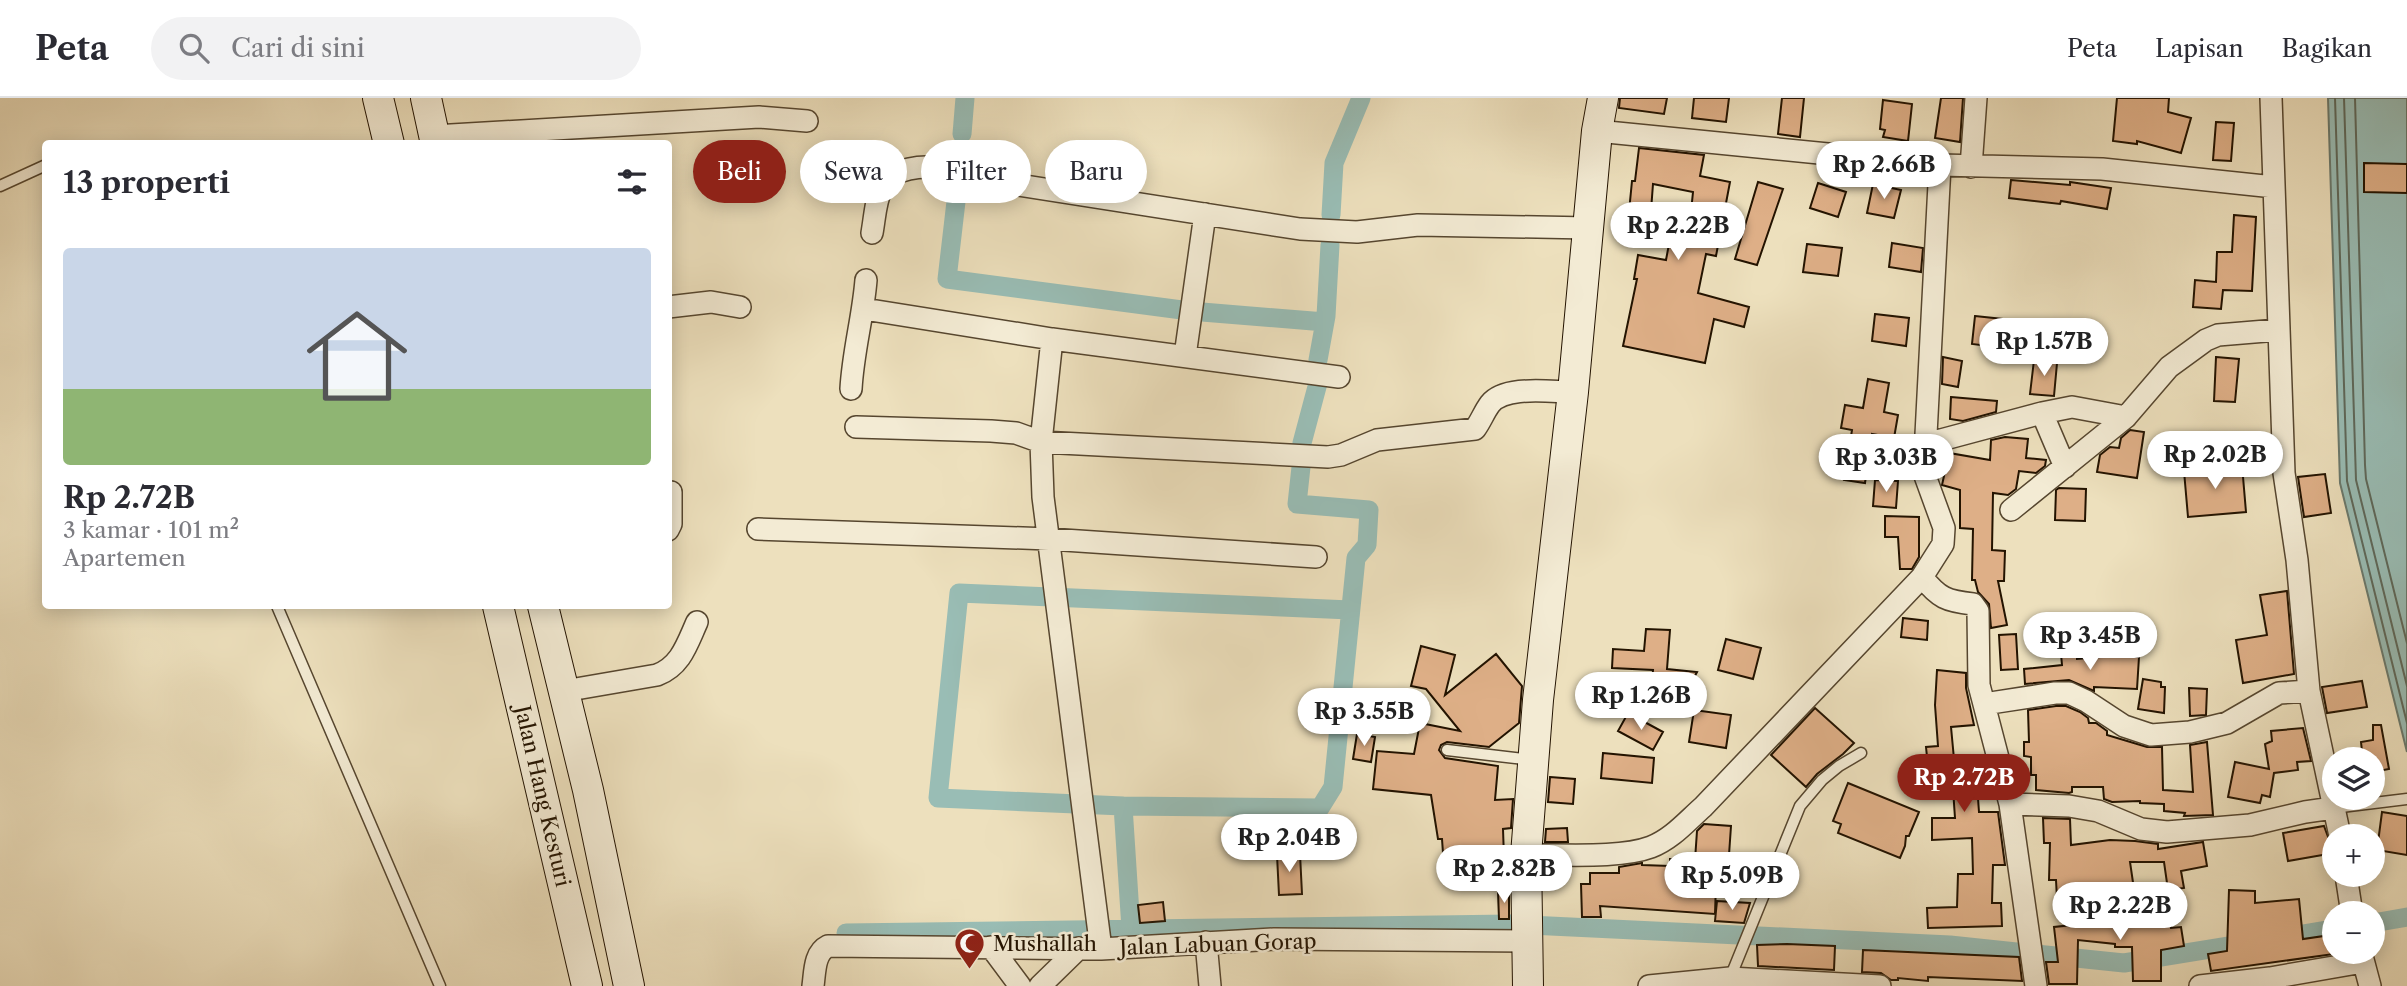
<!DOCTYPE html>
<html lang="id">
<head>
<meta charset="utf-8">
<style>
  :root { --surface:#fff; --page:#f2f2f3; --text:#2b2b33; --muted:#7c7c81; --line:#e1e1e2; --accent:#8f2418 }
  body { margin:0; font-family:"Libre Caslon Text",serif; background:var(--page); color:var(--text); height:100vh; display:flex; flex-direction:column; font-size:26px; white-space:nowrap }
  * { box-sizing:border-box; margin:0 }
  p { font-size:23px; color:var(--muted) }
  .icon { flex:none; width:38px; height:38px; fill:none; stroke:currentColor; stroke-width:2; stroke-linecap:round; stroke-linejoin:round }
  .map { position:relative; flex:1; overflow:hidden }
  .panel { position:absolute; left:42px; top:42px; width:630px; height:469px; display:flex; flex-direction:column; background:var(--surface); border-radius:7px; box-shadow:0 4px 18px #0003 }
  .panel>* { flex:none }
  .guide { position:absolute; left:693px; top:42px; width:665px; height:63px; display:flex; gap:14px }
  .fabs { position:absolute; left:2322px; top:649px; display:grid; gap:14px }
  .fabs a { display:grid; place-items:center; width:63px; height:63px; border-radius:50%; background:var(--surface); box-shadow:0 4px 18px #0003; font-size:35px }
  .price { position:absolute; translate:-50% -60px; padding:0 16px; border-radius:24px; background:#fff; color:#222; font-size:23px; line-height:46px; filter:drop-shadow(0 2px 4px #0008) }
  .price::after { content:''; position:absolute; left:50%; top:42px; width:21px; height:16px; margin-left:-10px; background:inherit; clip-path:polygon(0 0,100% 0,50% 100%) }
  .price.current { background:var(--accent); color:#fff }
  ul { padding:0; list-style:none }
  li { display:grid; align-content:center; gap:14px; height:371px; padding:0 21px }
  li span { display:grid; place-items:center; height:217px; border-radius:7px; color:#555 }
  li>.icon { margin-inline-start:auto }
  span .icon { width:126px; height:126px; fill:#fffc; stroke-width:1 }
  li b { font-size:30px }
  h2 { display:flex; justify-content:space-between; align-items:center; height:84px; padding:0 21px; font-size:30px }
  .chip { padding:0 24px; border-radius:32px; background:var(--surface); box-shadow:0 4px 18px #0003; font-size:24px; line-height:63px }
  .chip.current { background:var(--accent); color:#fff }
  header { display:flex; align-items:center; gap:42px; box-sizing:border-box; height:98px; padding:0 35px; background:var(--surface); border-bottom:2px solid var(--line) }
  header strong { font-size:33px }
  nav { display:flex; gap:38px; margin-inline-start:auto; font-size:24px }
  .search { width:490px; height:63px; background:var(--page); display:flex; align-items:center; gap:18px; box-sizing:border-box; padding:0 24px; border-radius:38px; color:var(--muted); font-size:26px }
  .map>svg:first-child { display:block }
  .water { fill:#99bdb5; stroke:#6a796d; stroke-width:2 }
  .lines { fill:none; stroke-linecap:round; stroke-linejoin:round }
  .shore { stroke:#5e685a; stroke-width:2 }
  .canal { stroke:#99bdb5; stroke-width:19 }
  .building { fill:#deaf87; stroke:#231300; stroke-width:2 }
  .lane-casing { stroke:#56462f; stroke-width:13 }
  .street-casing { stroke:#56462f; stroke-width:24 }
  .secondary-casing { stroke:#231300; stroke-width:32 }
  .lane { stroke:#f3ebd4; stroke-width:10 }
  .street { stroke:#f3ebd4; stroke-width:21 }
  .secondary { stroke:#f3ebd4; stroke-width:30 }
  .labels { text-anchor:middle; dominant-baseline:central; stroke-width:5; stroke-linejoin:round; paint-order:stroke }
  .street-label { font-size:21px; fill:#231300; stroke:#f3ebd4 }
  .poi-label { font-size:21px; fill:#231300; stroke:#f3ebd4; text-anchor:start }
</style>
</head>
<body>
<header>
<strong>Peta</strong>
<div class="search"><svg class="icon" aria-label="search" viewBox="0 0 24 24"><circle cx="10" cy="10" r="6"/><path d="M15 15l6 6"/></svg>Cari di sini</div>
<nav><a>Peta</a><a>Lapisan</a><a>Bagikan</a></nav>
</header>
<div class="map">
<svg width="2407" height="888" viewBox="0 0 2407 888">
  <rect width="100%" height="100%" fill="#ede0bd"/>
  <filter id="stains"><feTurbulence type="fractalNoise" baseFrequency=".00286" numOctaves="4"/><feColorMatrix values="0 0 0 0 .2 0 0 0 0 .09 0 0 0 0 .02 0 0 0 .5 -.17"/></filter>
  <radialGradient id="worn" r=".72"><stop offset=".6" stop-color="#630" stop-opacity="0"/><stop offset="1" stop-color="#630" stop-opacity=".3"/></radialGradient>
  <path class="water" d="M2328 0H2407V654L2340 385Z"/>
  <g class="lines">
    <path class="shore" d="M2335 0 2347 383 2407 625
      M2344 0 2356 382 2407 588
      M2355 0 2365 367 2366 381 2407 545"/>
    <path class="canal" d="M962 36 965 0
      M957 95 947 181 1182 212
      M1331 117 1334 65 1361 0
      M1202 214 1325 224
      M1318 262 1326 218 1330 147
      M1302 345 1318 285
      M1123 708 938 700 959 495 1350 512
      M2373 825 2407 819
      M1131 831 1123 708 1320 710 1333 689 1356 460 1367 447 1369 412 1297 406 1301 369
      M846 835 1510 826 1950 847 2124 865 2334 831"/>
  </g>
  <path class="building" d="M1620 0H1667L1664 16 1619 10Z
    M1694 0H1729L1726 24 1692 20Z
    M1782 0H1804L1800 39 1778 36Z
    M1941 0H1963L1960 44 1935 40Z
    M2117 0H2169L2168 14 2191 20 2181 55 2137 43V46L2113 43Z
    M1883 2 1912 6 1908 43 1883 39 1885 32 1880 31Z
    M2216 24 2234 25 2231 63 2213 62Z
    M1639 50 1704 57 1700 78 1730 84 1716 158 1706 156 1698 195 1749 209 1744 229 1714 221 1705 265 1623 248 1637 181H1634L1638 157 1666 162 1672 130 1689 133 1693 94 1653 86 1650 126 1628 124 1632 83H1635Z
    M2364 65 2407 66V95L2364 94Z
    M2011 82 2070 87V84L2111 90 2107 111 2061 103 2060 106 2009 100Z
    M1758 84 1783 91 1757 167 1735 161Z
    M1818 85 1846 94 1838 119 1810 110Z
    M1873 86 1901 92 1894 120 1867 115Z
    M2234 117 2256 119 2252 193 2223 192 2221 211 2193 209 2195 182 2216 184 2217 154H2232Z
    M1892 145 1923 150 1921 174 1889 169Z
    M1807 146 1842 150 1838 178 1803 174Z
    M1875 216 1909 220 1906 248 1872 243Z
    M1975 218 2031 224 2028 253 1972 246Z
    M1943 259 1962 263 1958 289 1942 286Z
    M2216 259 2239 261 2235 304 2214 303Z
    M2034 262 2057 265 2054 298 2030 296Z
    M1868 281 1889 285 1884 314 1898 317 1894 340 1872 336 1865 385 1844 382 1852 332 1841 330 1845 307 1863 310Z
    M1951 299 1997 303 1996 314 1963 323 1950 321Z
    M2130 332 2144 334 2137 380 2097 374 2100 357 2110 349 2119 350 2121 340Z
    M2005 339 2028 341 2026 360 2046 362 2045 368 2036 375 2019 373 2016 391 2008 397 1993 395 1992 452 2005 453 2004 483H1998L2007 527 1991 530 1989 506 1978 494 1975 482H1972L1973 431 1960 430V392L1942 387 1949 355 1990 362 1991 342Z
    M2242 367 2246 414 2188 419 2184 373Z
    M2325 376 2331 415 2304 419 2298 379Z
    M1875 382 1898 383 1896 410 1873 408Z
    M2059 390 2086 391 2085 423 2055 422 2056 392Z
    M1885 418 1919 419V459L1912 471H1900L1898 439H1885Z
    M2287 493 2294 576 2243 585 2236 542 2267 537 2260 497Z
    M1903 520 1928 523 1927 542 1901 539Z
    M1646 531 1670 532 1667 571 1697 574 1685 596 1651 593 1653 572 1612 570 1613 551 1644 553Z
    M2016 536 2018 571 2001 572 1999 537Z
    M1726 541 1761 550 1753 581 1718 572Z
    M1421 548 1455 557 1445 597 1496 556 1522 588 1519 625 1489 649 1447 644 1441 647 1439 652 1445 660 1498 668 1495 702 1513 701 1511 730 1503 731 1505 789H1479V781L1445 783 1442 741H1438L1431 697 1373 691 1377 653 1414 656 1420 625 1460 633 1426 591 1411 588Z
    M2077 555V561L2113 558 2139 559 2137 591 2094 589V593L2069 582 2025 586 2024 571 2062 567 2061 556Z
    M1937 572 1966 575V590L1974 627 1951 629 1954 661 1975 659 1979 714H1998L2005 767H1993L1992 805H2001L2002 828 1928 830 1927 810 1957 809 1958 776H1973L1972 740 1932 742V720H1955L1952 676 1934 678 1930 688 1926 649 1938 648 1935 607Z
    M2143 581 2161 584V589H2165L2164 615 2138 611Z
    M2362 583 2367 609 2327 615 2322 589Z
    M2189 590 2207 591 2206 617 2190 618Z
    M2056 608H2066L2080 614 2088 620 2089 625H2096L2107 633V637L2147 649H2162L2163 692 2193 694 2190 647 2207 644 2213 717 2184 718 2185 715 2164 713V706L2140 705V703L2112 704 2104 701 2103 689H2072V694L2069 695 2036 692V677H2031V659L2024 658V644H2029L2028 612Z
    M1815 610 1854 645 1843 656 1817 676 1806 689 1771 657Z
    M1694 612 1731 617 1726 650 1689 644Z
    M1628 615 1663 634 1653 652 1618 633Z
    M2373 627H2381L2389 671 2373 674V662H2363L2361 644 2373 642Z
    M2303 630 2311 663 2297 664 2298 672 2274 675 2270 699 2262 697 2260 705 2228 699 2235 664 2269 671 2265 646 2272 643 2271 633Z
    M1357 636 1375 639 1371 664 1353 661Z
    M1603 655 1654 660 1652 685 1601 680Z
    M1550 679 1575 681 1573 706 1548 704Z
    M1848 685 1919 714 1909 738H1906L1905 748 1900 760 1838 735 1841 726 1833 723Z
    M2382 714 2407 718V757L2377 752Z
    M2043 720 2070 721 2071 747 2110 742 2135 743 2158 746V751L2203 744 2207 768 2181 773 2184 790 2168 792 2164 764H2130L2135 798 2057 801 2056 782H2049L2050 745H2044Z
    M1704 726 1731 728 1729 757 1717 756 1715 816 1600 808 1601 819H1582L1581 786H1590V775H1619V769L1642 765V767L1670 768V761L1695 762 1697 733Z
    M2324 728 2334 755 2288 763 2283 735Z
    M1567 730 1568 744H1545L1546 731Z
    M1300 756 1302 796 1279 797 1277 757Z
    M2229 792 2255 793V805L2299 801 2303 841 2331 837 2334 856 2211 873 2208 856 2227 853Z
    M1498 794H1509V821H1499Z
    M2140 801H2167L2171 830 2181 829 2184 848 2161 852V883H2133L2132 849H2115V846L2078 842 2077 886H2049L2046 864H2058L2054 829 2141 820Z
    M1717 803 1750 805 1744 825 1715 823Z
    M1163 804 1165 823 1140 825 1138 807Z
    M1787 846 1835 848 1834 872 1758 868 1757 847Z
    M1863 852 2019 859 2022 883 1928 879V883L1898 880V882H1891L1881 875 1862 874Z"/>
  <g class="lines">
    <defs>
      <path id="lane" d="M0 88 46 67
        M277 508 440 888
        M1447 652 1532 662
        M2333 710 2407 701
        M1730 880 1800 708 1822 682 1839 668 1861 655"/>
      <path id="street" d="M2271 0 2284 375 2297 462 2309 593 2340 738
        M1597 33 1940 67
        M434 38 759 19 807 23
        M1971 69 1976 0
        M872 135C877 107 875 78 909 71 918 69 927 68 936 70 947 72 956 77 967 79L1300 131 1357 134 1418 127 1589 130
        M668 209 711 204 740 209
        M864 211 1052 241 1339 279
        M1052 241 1041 344 1043 399 1101 851
        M1185 258 1205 116
        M851 291C853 254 863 219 866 182
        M2042 315 2065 369
        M856 329 991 333 1016 335 1041 344 1328 359 1341 357 1377 342 1475 331C1481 323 1484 314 1490 306 1505 287 1550 294 1573 294
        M1926 346 2042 315 2072 309 2126 319
        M2011 412 2126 319 2169 269 2206 242 2218 237 2278 232
        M758 431 1049 441 1316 459
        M668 432 671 426V394
        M1922 479C1939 500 1946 503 1973 506L1978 513 1979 587 2010 706
        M564 593 657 577C681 568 687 546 697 524
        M1984 606 2055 595H2069L2086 603 2124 628 2151 637 2190 634 2227 625 2279 595 2309 593
        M1526 757C1560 756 1619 761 1651 749 1672 741 1687 723 1703 709L1922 479 1943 446 1944 430 1924 375 1940 67 2102 71 2274 89
        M2346 777 2352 816
        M1206 844 1210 888
        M991 849 1020 888
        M2361 854 2370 888
        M813 888C815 874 814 855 828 848L1101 851 1274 841 1529 843
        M1040 888 1079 850
        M1649 888 1730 880 1880 888
        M2036 888 2010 706 2069 708 2098 713 2141 731 2167 734 2250 727 2305 714 2333 710
        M2200 888 2270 880 2363 864"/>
      <path id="secondary" d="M378 0 389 46
        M426 0 436 46
        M498 508 587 888
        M543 508 588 692 629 888
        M1528 888 1526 757 1538 602 1573 294 1597 33 1603 0"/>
    </defs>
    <use href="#lane" class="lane-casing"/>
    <use href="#street" class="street-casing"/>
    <use href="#secondary" class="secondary-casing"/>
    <use href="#lane" class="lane"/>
    <use href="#street" class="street"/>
    <use href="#secondary" class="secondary"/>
  </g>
  <defs>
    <symbol id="mosque-pin" viewBox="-11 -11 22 30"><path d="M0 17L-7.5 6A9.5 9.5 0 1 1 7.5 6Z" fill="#8f2418" stroke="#f3ebd4"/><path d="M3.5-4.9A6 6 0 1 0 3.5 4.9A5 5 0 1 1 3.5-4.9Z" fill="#fff"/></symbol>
  </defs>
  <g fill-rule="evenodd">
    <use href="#mosque-pin" x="952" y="828" width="35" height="47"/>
  </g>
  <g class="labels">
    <g class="street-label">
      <text transform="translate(543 698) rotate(77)">Jalan Hang Kesturi</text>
      <text transform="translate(1218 846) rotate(-2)">Jalan Labuan Gorap</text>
    </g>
    <g class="poi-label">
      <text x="993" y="845">Mushallah</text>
    </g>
  </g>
  <rect width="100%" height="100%" filter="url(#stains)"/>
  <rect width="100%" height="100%" fill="url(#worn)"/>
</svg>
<div class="fabs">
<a><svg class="icon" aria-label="layers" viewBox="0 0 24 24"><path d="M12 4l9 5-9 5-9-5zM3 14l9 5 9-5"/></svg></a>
<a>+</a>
<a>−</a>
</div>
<b class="price" style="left:1884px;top:103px">Rp 2.66B</b>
<b class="price" style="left:1678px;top:164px">Rp 2.22B</b>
<b class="price" style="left:2044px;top:280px">Rp 1.57B</b>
<b class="price" style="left:2215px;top:393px">Rp 2.02B</b>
<b class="price" style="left:1886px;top:396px">Rp 3.03B</b>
<b class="price" style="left:2090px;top:574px">Rp 3.45B</b>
<b class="price" style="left:1641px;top:634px">Rp 1.26B</b>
<b class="price" style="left:1364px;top:650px">Rp 3.55B</b>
<b class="price current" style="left:1964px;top:716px">Rp 2.72B</b>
<b class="price" style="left:1289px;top:776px">Rp 2.04B</b>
<b class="price" style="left:1504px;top:807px">Rp 2.82B</b>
<b class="price" style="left:1732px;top:814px">Rp 5.09B</b>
<b class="price" style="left:2120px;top:844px">Rp 2.22B</b>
<div class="guide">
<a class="chip current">Beli</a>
<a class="chip">Sewa</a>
<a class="chip">Filter</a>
<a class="chip">Baru</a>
</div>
<section class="panel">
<h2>13 properti<svg class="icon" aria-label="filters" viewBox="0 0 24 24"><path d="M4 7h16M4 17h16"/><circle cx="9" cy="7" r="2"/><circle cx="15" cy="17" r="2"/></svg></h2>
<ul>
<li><span style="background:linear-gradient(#c9d6e8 65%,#8fb573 0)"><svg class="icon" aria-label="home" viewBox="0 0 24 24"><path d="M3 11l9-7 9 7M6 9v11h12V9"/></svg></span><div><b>Rp 2.72B</b><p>3 kamar · 101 m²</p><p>Apartemen</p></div></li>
</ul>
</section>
</div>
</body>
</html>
